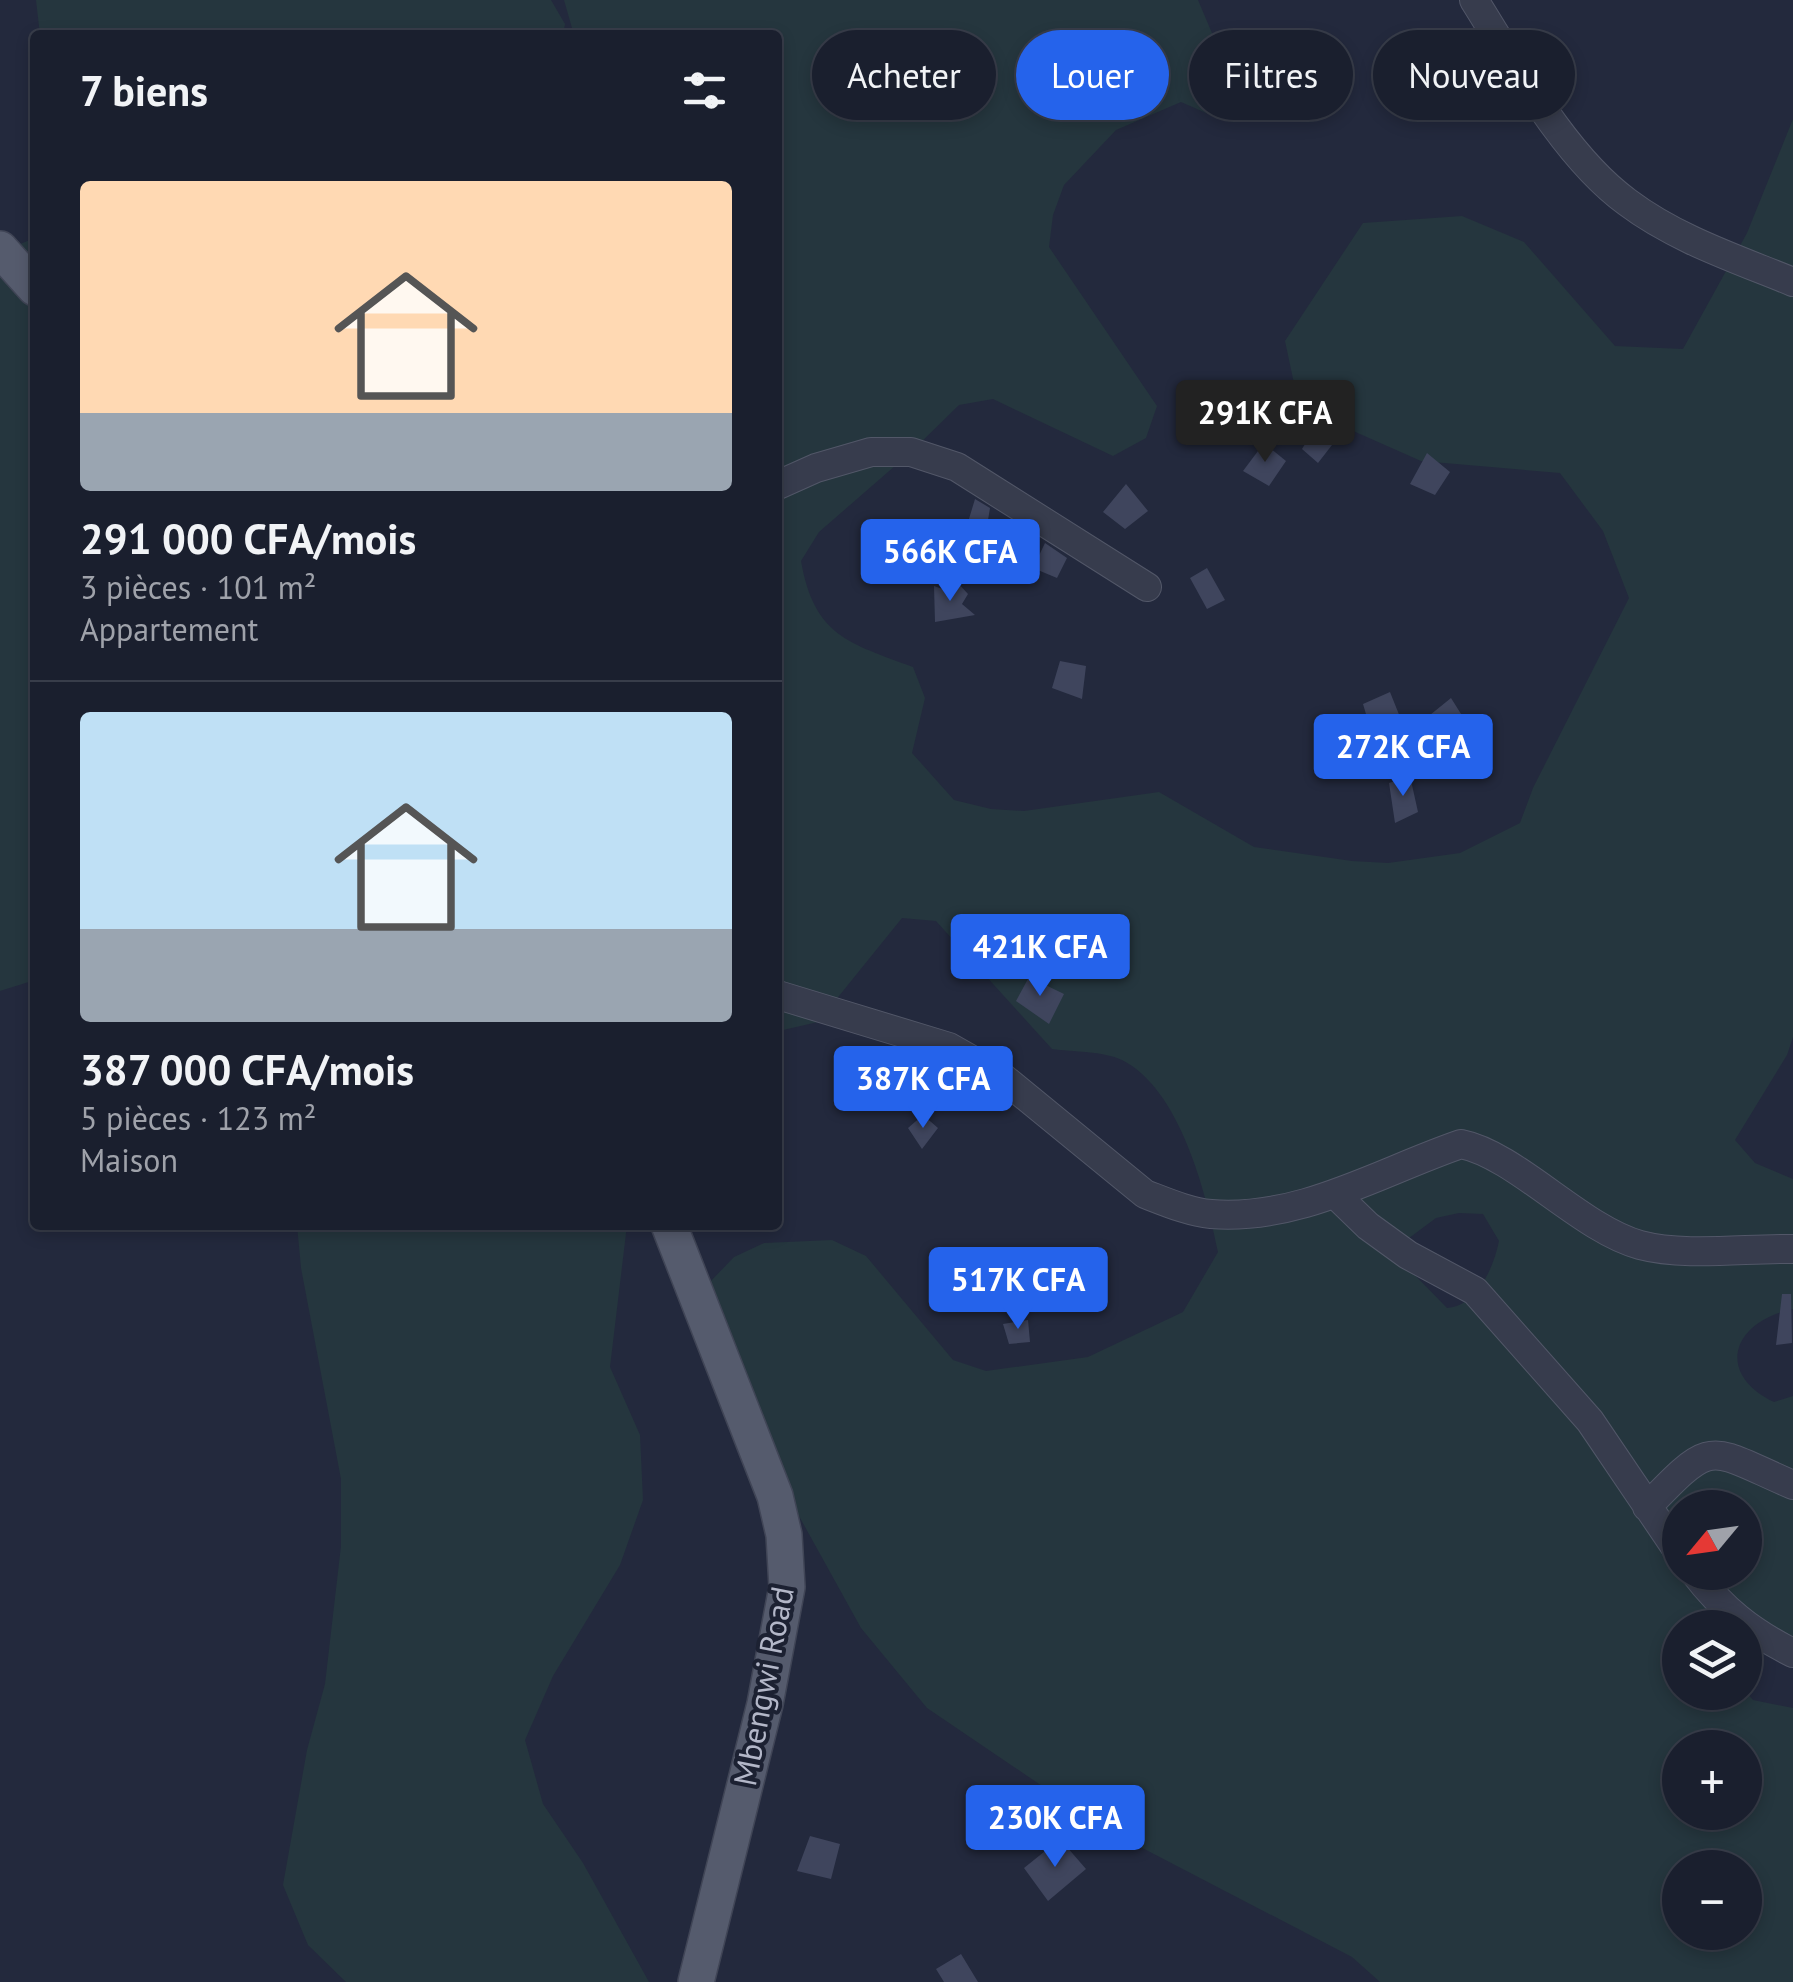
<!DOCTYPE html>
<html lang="fr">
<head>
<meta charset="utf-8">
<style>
  :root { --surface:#1a1f2e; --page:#272c3a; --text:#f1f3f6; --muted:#9fa2aa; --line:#383d4a; --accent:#2563eb }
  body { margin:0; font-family:"PT Sans",sans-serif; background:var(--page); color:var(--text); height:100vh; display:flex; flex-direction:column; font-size:38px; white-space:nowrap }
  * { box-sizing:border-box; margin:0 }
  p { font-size:32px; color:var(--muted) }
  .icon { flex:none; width:55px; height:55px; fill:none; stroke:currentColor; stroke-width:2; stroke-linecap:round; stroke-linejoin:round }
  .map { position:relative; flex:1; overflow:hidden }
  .panel { position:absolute; left:30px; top:30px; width:752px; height:1200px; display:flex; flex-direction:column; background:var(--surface); border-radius:10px; box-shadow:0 5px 15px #0003,0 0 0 2px var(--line) }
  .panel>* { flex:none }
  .hud { position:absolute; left:812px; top:30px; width:830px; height:90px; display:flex; gap:20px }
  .needle { width:65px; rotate:241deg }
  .controls { position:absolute; left:1662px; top:1490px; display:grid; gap:20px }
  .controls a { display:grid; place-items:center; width:100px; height:100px; border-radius:50%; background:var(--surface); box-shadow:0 5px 15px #0003,0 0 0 2px var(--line); font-size:50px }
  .price { position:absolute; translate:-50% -85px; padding:0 22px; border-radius:10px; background:var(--accent); color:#fff; font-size:32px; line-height:65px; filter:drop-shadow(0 2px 5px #0008) }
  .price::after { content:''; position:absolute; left:50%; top:60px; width:30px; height:22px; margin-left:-15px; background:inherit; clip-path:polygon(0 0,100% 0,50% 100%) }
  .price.active { background:#222; color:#fff }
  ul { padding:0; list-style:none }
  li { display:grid; align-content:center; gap:20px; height:530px; padding:0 50px }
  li+li { border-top:2px solid var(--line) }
  li span { display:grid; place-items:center; height:310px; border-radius:10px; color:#555 }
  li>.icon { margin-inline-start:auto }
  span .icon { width:180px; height:180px; fill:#fffc; stroke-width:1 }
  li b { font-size:42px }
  h2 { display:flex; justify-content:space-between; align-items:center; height:120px; padding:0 50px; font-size:42px }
  .tag { padding:0 35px; border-radius:45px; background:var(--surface); box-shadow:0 5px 15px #0003,0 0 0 2px var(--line); font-size:35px; line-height:90px }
  .tag.active { background:var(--accent); color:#fff }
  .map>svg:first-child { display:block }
  .green { fill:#25363e; fill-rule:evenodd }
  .building { fill:#3f455d }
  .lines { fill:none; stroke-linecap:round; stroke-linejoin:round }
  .minor-casing { stroke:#525768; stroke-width:30 }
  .major-casing { stroke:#404556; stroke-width:38 }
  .minor { stroke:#373c4d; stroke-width:28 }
  .major { stroke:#555b6d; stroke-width:35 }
  .labels { text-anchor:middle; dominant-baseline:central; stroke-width:8; stroke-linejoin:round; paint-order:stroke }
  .street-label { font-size:32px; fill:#b3b7c8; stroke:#1c2132 }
</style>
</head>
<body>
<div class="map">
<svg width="1793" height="1982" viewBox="0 0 1793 1982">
  <rect width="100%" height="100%" fill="#23293d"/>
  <path class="green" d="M36 0H551L565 24 563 35H40Z
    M564 0H1198L1220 52 1228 87 1213 116 1181 102 1116 130 1064 185 1053 215 1049 247 1157 406 1146 438 1113 456 993 399 959 405 911 452 819 532 801 561C814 636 849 643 913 667L925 698 912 753 954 800 991 809 1024 811 1159 792 1254 847 1352 861 1388 863 1460 853 1520 823 1533 788 1629 598 1603 531 1560 473 1421 461 1299 407 1285 341 1363 223 1462 216 1524 242 1615 346 1683 349 1747 233 1793 119V1037L1787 1055 1735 1140 1755 1163 1793 1179V1309C1733 1321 1714 1373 1774 1402L1793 1396V1663L1769 1650 1745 1655V1628H1680V1692L1745 1691 1753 1700 1793 1708V1982H1380L1352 1957 1104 1828 927 1708 861 1628 706 1348 710 1282 734 1257 764 1243 832 1240 866 1256 953 1360 986 1371 1088 1357 1183 1312 1218 1252C1206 1193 1180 1089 1122 1060 1103 1051 1073 1052 1052 1049L936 921 902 918 818 1022 783 1030 778 1026V35H574ZM1459 1213 1483 1214 1499 1241C1494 1267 1477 1306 1447 1308L1406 1266 1405 1241 1436 1218ZM1680 1508H1745V1572H1680ZM1680 1748H1745V1812H1680ZM1680 1868H1745V1932H1680Z
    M35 238V980L0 991V252Z
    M297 1225H627L610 1367 640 1435 643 1500 620 1565 553 1676 525 1740 543 1804 583 1863 649 1982H346L308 1945 283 1885 307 1750 325 1684 341 1546V1479L301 1268Z"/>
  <path class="building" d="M1316 426 1339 436 1318 463 1302 449Z
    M1264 443 1286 461 1269 486 1243 471Z
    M1427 453 1450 472 1435 495 1410 484Z
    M1126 484 1148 511 1125 529 1103 512Z
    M975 499 990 508 986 532H965Z
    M1045 543 1067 558 1057 578 1033 568Z
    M1207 568 1225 600 1207 609 1190 578Z
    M957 582 968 594 962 604 975 615 935 622 934 586 948 591Z
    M1060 661 1086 666 1082 699 1052 688Z
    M1390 692 1402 722 1371 731 1363 704Z
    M1451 698 1473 733 1450 750 1430 715Z
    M1410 776 1418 812 1395 823 1389 783Z
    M1029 977 1064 994 1049 1024 1016 1001Z
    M923 1115 938 1128 922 1149 908 1128Z
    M1782 1294H1791L1792 1343 1776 1345Z
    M1028 1320 1030 1342 1009 1344 1003 1324Z
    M810 1836 840 1844 831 1879 797 1871Z
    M1060 1839 1086 1869 1048 1901 1024 1868Z
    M961 1954 978 1982H944L936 1969Z"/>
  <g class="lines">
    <defs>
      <path id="minor" d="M1474 0C1515 65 1564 156 1627 202 1676 239 1737 259 1793 282
        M778 485 816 468 871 452H911L957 467 1147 587
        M778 995 949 1047 1002 1077 1145 1194C1166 1202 1189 1212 1211 1214 1301 1221 1379 1172 1461 1144 1516 1155 1581 1229 1640 1245 1685 1257 1746 1248 1793 1249
        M1336 1195 1368 1226 1408 1255 1475 1291 1590 1421 1680 1554
        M1647 1507C1715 1436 1707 1448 1793 1485
        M1694 1572C1723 1610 1751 1632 1793 1653"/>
      <path id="major" d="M0 249 35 288
        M669 1225 775 1496 784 1535 787 1587 765 1704 696 1982"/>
    </defs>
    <use href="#minor" class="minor-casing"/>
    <use href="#major" class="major-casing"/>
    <use href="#minor" class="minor"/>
    <use href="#major" class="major"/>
  </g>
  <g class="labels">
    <g class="street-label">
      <text transform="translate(763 1686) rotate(-79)">Mbengwi Road</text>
    </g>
  </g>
</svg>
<div class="controls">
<a><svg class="needle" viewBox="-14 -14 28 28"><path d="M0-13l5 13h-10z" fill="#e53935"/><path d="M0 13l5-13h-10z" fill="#9fa2aa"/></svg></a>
<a><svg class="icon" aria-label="layers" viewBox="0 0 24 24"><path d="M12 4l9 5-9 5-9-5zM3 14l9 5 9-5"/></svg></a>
<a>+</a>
<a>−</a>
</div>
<b class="price active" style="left:1265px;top:465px">291K CFA</b>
<b class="price" style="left:950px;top:604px">566K CFA</b>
<b class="price" style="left:1403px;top:799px">272K CFA</b>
<b class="price" style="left:1040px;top:999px">421K CFA</b>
<b class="price" style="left:923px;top:1131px">387K CFA</b>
<b class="price" style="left:1018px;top:1332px">517K CFA</b>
<b class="price" style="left:1055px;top:1870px">230K CFA</b>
<div class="hud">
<a class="tag">Acheter</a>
<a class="tag active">Louer</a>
<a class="tag">Filtres</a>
<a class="tag">Nouveau</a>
</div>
<section class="panel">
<h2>7 biens<svg class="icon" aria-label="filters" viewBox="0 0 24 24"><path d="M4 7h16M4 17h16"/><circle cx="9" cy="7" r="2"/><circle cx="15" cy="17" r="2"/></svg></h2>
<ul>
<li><span style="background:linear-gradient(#ffd9b3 75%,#9aa5b1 0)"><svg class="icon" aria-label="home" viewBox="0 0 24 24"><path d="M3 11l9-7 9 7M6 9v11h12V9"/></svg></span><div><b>291 000 CFA/mois</b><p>3 pièces · 101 m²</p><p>Appartement</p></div></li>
<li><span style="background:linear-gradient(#bfe0f5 70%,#9aa5b1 0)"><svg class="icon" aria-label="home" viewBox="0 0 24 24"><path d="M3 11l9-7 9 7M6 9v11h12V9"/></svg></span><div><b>387 000 CFA/mois</b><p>5 pièces · 123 m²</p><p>Maison</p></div></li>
</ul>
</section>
</div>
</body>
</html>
